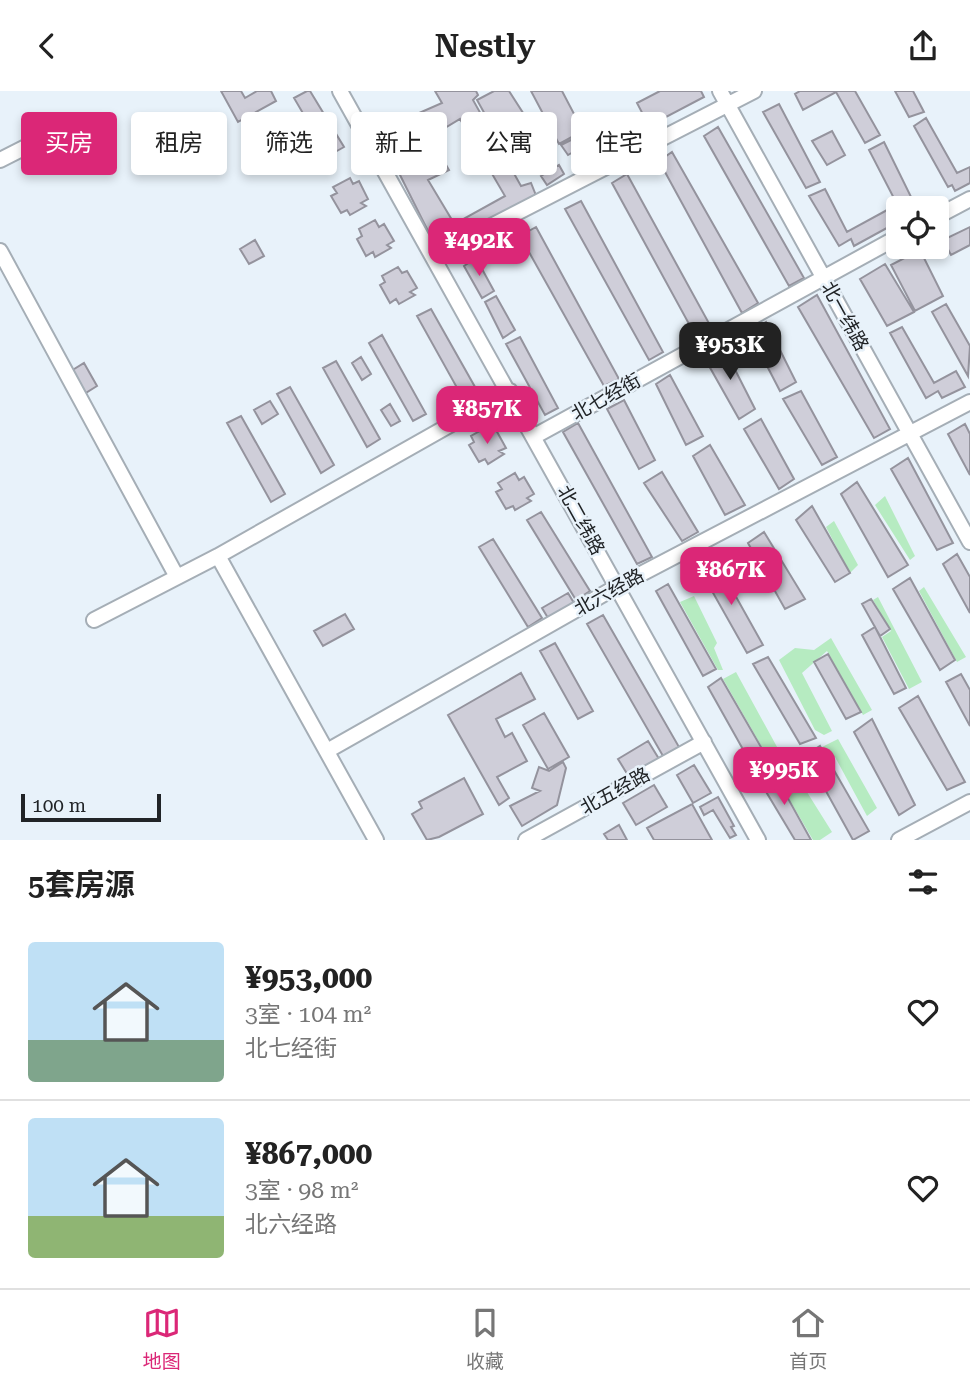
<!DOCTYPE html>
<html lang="zh">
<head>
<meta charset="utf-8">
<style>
  :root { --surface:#fff; --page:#f6f6f6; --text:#222; --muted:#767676; --line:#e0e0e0; --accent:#db2777 }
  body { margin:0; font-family:"Roboto Serif","Noto Sans SC",serif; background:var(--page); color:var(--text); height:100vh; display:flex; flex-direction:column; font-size:26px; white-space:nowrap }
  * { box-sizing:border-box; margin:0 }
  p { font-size:23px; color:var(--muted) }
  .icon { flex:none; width:38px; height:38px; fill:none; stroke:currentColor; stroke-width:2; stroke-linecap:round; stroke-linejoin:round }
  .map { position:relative; height:749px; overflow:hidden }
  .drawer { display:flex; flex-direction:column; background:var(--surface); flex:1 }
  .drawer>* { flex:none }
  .guide { position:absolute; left:21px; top:21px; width:929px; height:63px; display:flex; gap:14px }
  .tools { position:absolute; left:886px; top:105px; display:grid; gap:14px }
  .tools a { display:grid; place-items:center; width:63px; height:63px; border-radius:7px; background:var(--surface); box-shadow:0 4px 10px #0003; font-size:35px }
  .scale { position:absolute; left:21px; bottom:18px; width:140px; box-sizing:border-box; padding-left:7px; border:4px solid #212427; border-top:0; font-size:19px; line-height:24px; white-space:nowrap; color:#212427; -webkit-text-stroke:5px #e8f2fa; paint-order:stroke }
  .price { position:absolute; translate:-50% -60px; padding:0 16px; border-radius:14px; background:var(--accent); color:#fff; font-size:23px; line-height:46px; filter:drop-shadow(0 2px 4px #0008) }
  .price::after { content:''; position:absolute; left:50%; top:42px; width:21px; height:16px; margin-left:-10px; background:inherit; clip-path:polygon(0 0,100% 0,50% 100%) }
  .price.selected { background:#222; color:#fff }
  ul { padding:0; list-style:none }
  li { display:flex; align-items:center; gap:21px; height:175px; padding:0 28px }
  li+li { border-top:2px solid var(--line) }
  li span { display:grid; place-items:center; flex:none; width:196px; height:140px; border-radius:7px; color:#555 }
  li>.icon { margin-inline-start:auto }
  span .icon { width:84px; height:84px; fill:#fffc; stroke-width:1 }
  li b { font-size:30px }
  h2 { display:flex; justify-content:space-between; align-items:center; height:84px; padding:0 28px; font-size:30px }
  .chip { padding:0 24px; border-radius:7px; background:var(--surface); box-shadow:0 4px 10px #0003; font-size:24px; line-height:63px }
  .chip.selected { background:var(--accent); color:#fff }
  header { display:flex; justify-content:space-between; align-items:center; height:91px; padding:0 28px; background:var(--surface); font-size:32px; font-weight:600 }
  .tab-bar { display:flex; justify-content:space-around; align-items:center; height:98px; border-top:2px solid var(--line); background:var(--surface); font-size:19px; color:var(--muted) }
  .tab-bar a { display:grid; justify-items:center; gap:4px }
  .tab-bar .selected { color:var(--accent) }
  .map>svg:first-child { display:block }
  .green { fill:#b6ebc1 }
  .building { fill:#cfced9; stroke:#94939d; stroke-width:2 }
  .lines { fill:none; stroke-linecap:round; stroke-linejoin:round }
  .minor-casing { stroke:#a5aeb6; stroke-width:18 }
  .minor { stroke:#fff; stroke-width:14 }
  .labels { text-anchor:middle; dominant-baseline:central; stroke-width:5; stroke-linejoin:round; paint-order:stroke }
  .street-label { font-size:19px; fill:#212427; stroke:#e8f2fa }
</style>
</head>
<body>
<header><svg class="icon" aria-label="back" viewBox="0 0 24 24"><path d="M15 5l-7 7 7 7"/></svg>Nestly<svg class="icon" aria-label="share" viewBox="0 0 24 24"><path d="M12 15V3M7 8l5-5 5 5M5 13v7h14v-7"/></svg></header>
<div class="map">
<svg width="970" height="749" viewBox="0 0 970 749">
  <rect width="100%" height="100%" fill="#e8f2fa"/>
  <path class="green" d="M885 405 915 465 910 469 875 414Z
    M834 430 858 474 850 482 826 436Z
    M924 496 966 566 957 571 919 500Z
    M694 505 717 552 714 557 723 579H718L680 511Z
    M878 506 922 591 909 598 882 546 891 540 873 509Z
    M831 547 872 619 863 624 827 560 802 582 832 640 824 644 815 639 779 569 795 557 814 559Z
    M736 581 782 665 770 670 723 588Z
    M838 648 877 717 867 725 835 666H828L822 656Z
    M790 674 832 741 820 749H813L774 682Z"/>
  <path class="building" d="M221 0H241L245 7 257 0H271L276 10 238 31Z
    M307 0H310L344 56 328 65 294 7Z
    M435 0H476L478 4 473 9 521 95 531 92 537 107 464 145 456 132 505 105 460 28 430 46 449 79 428 89 461 144 437 158 378 40 442 12Z
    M494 0H509L525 25 496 43 477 9Z
    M531 0H562L583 40 559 53Z
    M660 0H701L704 6 649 35 637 12Z
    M800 0H855L880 44 865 52 836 1 803 19 795 3Z
    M895 0H913L924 21 909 26Z
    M779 13 820 91 806 97 763 21Z
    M926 27 957 82 970 76V92L955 100 952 94 948 96 914 35Z
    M603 33 608 41 568 64 561 54Z
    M718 36 804 187 789 195 704 45Z
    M832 40 845 64 827 74 812 50Z
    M884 51 915 114 909 117H899L869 59Z
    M672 61 758 212 742 222 659 70Z
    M559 74 564 83 547 94 541 85Z
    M627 83 711 236 695 244 612 92Z
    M350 87 353 93 359 90 368 108 361 112 366 115 350 124 347 119 341 122 331 105 337 102 333 96Z
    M825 98 847 141 889 118 896 132 854 155 851 148 839 155 809 105Z
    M581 110 663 261 649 269 565 118Z
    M375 129 379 136 384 133 394 150 387 154 391 157 375 166 373 161 366 165 357 148 362 145 359 138Z
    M536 136 619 288 604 295 520 145Z
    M970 136V154L951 164 943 149Z
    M255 149 264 165 249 173 240 158Z
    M920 159 943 205 915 220 891 174Z
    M476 167 494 200 482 207 464 175Z
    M885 173 914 221 887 235 860 188Z
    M398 176 402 182 407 180 417 197 410 201 415 204 399 213 396 208 390 212 380 194 385 191 382 185Z
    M817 204 890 338 874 347 798 216Z
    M496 205 515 239 503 247 485 211Z
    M946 213 970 255 968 285 932 221Z
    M431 218 475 296 461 304 417 225Z
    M766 231 796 291 780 300 750 242Z
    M902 236 934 292 956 280 965 296 942 307 938 300 926 307 890 242Z
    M382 244 426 323 413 330 369 252Z
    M520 246 558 317 545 324 506 253Z
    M723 255 755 318 739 328 704 266Z
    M361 266 371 283 362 289 352 272Z
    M336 270 380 348 367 356 323 277Z
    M84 272 97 295 84 303 71 280Z
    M670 284 703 345 686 354 656 293Z
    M290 296 334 374 321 382 277 303Z
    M801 300 837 366 822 374 783 308Z
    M624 309 655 369 639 378 607 318Z
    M270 310 278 323 262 333 254 319Z
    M390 313 400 330 391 335 381 319Z
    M241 325 285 403 271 411 227 332Z
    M761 328 794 388 779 398 744 338Z
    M578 332 652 466 637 473 563 341Z
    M965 333 970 343V384L948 343Z
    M487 336 491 342 496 339 506 357 499 360 504 363 488 373 485 368 479 371 469 354 474 351 471 345Z
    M710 354 745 414 725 424 693 365Z
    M908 367 953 452 937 459 891 378Z
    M662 381 698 441 682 450 644 392Z
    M515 382 519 389 524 386 534 403 527 407 531 410 515 419 513 415 506 418 496 401 502 398 498 392Z
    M857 391 908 474 888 486 841 403Z
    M812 415 850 482 835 491 796 429Z
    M541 421 590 500 576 509 527 429Z
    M764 441 805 508 785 518 748 452Z
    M493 448 542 527 528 536 479 456Z
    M957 463 970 486V522L943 473Z
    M716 470 763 554 747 562 699 477Z
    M910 487 955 569 940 579 893 498Z
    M668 493 716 578 703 585 656 500Z
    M568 502 574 512 548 527 542 517Z
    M871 508 890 538 880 545 862 513Z
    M345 523 354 538 323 555 314 540Z
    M603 524 679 656 663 665 587 533Z
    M875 536 906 597 894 603 862 544Z
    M555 552 593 620 578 628 540 560Z
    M828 563 861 621 846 628 814 571Z
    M768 566 816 647 800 653 753 573Z
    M521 582 535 608 496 628 505 646 512 642 527 670 497 686 509 707 499 714 448 624Z
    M961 583 970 599V635L946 591Z
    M721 587 769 670 754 678 708 596Z
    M918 605 965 691 947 699 899 617Z
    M544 622 569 666 548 678 523 634Z
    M872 628 915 714 899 724 854 641Z
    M648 650 659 668 629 686 618 668Z
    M820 655 869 740 853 749 806 664Z
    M563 671 566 677 557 714 522 735 510 715 540 700 532 697 539 676 549 680Z
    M694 674 711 702 693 712 677 684Z
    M773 681 774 682 811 749H795L759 689Z
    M464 687 483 723 439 746 427 749 412 723 422 717 419 711Z
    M654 694 667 716 636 734 623 712Z
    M718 706 734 735 731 736 736 744 730 747 713 719 704 724 700 716Z
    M692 713 712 749H654L647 737Z
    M619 734 627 749H608L604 743Z"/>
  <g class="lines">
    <defs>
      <path id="minor" d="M340 0 758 749
        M720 0 970 451
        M0 69 77 30
        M936 126 970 108
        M0 160 177 486
        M433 165 754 0
        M535 345 898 146
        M94 529 218 465
        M327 660 618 495 970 311
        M376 749 218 465 510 300
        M526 749 704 651
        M899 749 970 711"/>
    </defs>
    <use href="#minor" class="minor-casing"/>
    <use href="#minor" class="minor"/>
  </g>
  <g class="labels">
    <g class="street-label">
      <text transform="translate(845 225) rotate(61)">北一纬路</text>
      <text transform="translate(606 306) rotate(-29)">北七经街</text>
      <text transform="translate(581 429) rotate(61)">北二纬路</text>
      <text transform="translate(609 501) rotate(-29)">北六经路</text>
      <text transform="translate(615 700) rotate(-29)">北五经路</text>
    </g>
  </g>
</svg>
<div class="tools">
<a><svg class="icon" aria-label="locate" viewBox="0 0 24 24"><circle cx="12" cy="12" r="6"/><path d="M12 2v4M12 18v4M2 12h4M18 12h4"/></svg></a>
</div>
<div class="scale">100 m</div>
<b class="price" style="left:479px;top:187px">¥492K</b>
<b class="price selected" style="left:730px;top:291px">¥953K</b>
<b class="price" style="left:487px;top:355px">¥857K</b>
<b class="price" style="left:731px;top:516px">¥867K</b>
<b class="price" style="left:784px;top:716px">¥995K</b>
<div class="guide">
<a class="chip selected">买房</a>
<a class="chip">租房</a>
<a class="chip">筛选</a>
<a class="chip">新上</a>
<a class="chip">公寓</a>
<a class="chip">住宅</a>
</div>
</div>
<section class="drawer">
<h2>5套房源<svg class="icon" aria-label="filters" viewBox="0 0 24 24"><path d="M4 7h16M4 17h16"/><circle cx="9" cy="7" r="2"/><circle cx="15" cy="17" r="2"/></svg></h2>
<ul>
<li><span style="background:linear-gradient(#bfe0f5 70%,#7fa58c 0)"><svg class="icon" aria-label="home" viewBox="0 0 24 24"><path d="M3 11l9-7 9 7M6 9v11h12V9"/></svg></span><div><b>¥953,000</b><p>3室 · 104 m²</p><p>北七经街</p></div><svg class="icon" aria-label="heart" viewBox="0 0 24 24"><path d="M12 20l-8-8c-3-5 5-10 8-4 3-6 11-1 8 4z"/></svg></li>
<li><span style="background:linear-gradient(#bfe0f5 70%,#8fb573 0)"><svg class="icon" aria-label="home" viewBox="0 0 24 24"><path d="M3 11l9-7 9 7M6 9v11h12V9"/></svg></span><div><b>¥867,000</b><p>3室 · 98 m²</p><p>北六经路</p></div><svg class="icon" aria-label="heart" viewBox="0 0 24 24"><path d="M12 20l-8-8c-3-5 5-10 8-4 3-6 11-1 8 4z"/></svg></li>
</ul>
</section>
<nav class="tab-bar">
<a class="selected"><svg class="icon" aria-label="map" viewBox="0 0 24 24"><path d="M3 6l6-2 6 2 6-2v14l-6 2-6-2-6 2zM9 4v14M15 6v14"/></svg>地图</a>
<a><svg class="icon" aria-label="saved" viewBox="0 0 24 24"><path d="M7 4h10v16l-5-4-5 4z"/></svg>收藏</a>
<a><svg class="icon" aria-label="home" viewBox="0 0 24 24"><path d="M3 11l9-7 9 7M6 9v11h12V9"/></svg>首页</a>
</nav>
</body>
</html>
